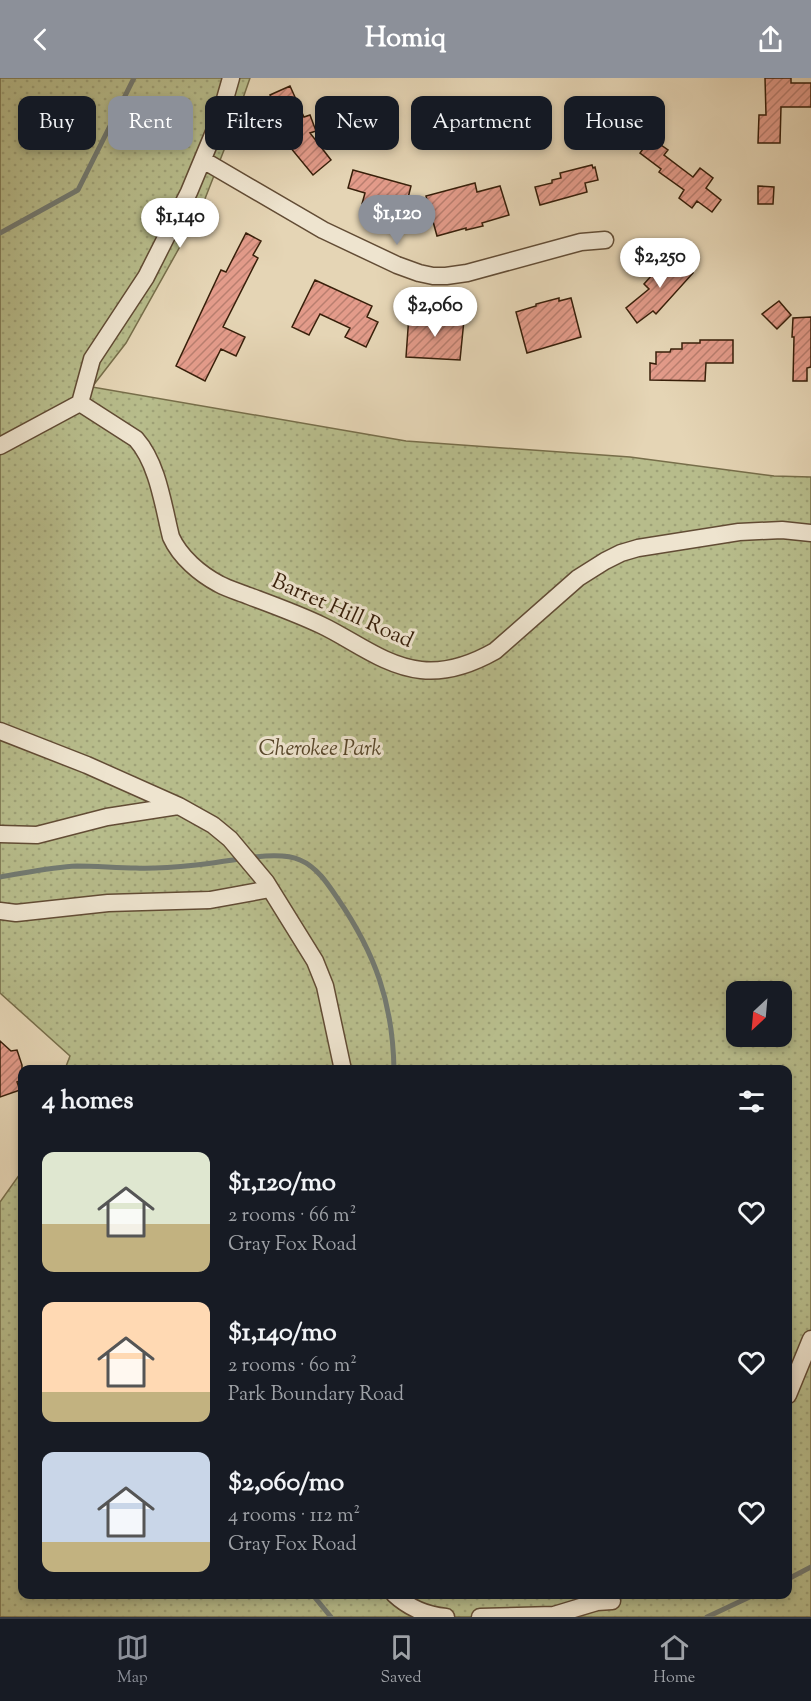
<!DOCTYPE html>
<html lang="en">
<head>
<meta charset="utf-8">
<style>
  :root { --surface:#171b24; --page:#20242c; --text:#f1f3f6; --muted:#9ea1a6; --line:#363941; --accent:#8c9099 }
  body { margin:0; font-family:"Sorts Mill Goudy",serif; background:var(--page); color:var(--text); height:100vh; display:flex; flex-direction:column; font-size:22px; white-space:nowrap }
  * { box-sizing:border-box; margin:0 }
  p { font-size:20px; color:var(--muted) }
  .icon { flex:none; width:33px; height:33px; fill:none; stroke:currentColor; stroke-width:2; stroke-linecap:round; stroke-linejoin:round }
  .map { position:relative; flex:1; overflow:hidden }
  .details { position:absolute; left:18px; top:987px; width:774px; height:534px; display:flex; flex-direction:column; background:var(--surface); border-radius:12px; box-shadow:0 3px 9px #0003 }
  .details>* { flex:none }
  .top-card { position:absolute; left:18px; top:18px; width:776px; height:54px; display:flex; gap:12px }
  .needle { width:39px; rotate:206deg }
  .buttons { position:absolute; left:726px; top:903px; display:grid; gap:12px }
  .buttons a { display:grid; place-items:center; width:66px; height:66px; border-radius:12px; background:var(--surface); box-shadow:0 3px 9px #0003; font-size:30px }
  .price { position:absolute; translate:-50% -51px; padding:0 14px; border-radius:21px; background:#fff; color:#222; font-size:20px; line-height:39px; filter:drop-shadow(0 2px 3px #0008) }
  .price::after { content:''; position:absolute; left:50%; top:36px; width:18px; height:14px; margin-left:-9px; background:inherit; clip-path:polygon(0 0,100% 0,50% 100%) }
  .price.active { background:var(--accent); color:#fff }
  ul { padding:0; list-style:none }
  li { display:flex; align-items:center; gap:18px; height:150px; padding:0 24px }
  li span { display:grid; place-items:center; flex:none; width:168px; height:120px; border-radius:12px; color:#555 }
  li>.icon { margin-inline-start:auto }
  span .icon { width:72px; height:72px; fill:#fffc; stroke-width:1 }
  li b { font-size:26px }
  h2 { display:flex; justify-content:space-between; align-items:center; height:72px; padding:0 24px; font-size:26px }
  .tag { padding:0 21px; border-radius:12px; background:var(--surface); box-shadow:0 3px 9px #0003; font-size:21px; line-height:54px }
  .tag.active { background:var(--accent); color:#fff }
  header { display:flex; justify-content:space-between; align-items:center; height:78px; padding:0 24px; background:var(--accent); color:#fff; font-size:27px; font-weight:700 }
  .tab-bar { display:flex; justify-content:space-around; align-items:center; height:84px; border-top:2px solid var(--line); background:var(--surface); font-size:16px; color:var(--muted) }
  .tab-bar a { display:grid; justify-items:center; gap:3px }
  .tab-bar .active { color:var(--accent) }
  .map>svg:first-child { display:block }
  .park { fill:url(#park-dots); stroke:#776e4a; stroke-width:1.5; fill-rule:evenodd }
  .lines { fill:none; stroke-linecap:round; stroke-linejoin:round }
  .stream { stroke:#727a72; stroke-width:5 }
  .building { fill:url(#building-hatch); stroke:#371f0a; stroke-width:1.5 }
  .minor-casing { stroke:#624c35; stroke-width:19 }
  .minor { stroke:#eee4cf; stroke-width:16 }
  .labels { text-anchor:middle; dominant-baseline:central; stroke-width:6; stroke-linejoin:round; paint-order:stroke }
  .street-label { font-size:22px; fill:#371f0a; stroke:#eee4cf }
  .park-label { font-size:22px; font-style:italic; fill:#57462a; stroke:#eee4cf }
</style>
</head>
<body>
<header><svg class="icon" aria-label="back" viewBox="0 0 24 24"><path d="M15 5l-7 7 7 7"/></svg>Homiq<svg class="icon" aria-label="share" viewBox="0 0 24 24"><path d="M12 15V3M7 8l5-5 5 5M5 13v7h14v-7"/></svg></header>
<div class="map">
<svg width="811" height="1539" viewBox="0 0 811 1539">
  <defs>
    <pattern id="park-dots" width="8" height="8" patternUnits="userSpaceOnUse" patternTransform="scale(1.5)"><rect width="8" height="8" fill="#b7bc8b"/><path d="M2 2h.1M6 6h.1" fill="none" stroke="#9ea177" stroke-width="1.8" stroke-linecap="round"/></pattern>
    <pattern id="building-hatch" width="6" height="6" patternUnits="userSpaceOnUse" patternTransform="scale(1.5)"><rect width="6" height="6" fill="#e39b8a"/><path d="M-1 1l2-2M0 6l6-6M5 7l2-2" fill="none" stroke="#b97e6f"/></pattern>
  </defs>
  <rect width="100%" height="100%" fill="#e5d5b5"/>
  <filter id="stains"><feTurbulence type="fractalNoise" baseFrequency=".00333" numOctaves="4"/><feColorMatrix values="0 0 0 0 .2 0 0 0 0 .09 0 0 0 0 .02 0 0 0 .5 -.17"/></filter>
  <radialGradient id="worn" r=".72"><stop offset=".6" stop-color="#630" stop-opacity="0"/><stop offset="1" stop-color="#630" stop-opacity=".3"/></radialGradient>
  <path class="park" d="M0 0H250L233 49 201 131 126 265 92 309 406 363 630 379 774 398 811 399V1539H0V1124L22 1093V1516H788V992L65 991 70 978 0 915ZM736 914H782V958H736Z"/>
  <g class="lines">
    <path class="stream" d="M0 155 78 112 134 0
      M0 799C25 795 52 789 77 788 97 788 117 790 136 790 156 791 176 789 196 787 223 785 276 771 300 782 317 789 328 806 338 821 375 875 393 925 394 992
      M788 1501 811 1489
      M312 1516 331 1539
      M707 1539 756 1516"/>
  </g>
  <path class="building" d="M765 0H791V5H811V29H781L780 65H758L759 37H766Z
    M290 8 304 39 310 37 316 53 310 55 331 82 313 97 290 69 286 70 277 51 273 52 265 30 273 24 270 17Z
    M651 60 668 72 664 77 693 99 700 90 713 100 706 110 721 122 712 134 697 123 692 130 679 120 684 112 659 94 661 91 640 75Z
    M592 87 593 90 595 89 598 102 585 105 587 114 540 127 535 109 552 105V102L561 100 560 95Z
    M353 92 411 108 407 124 414 122 408 143 374 133 378 132V130L362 126 365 115 348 110Z
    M475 105 477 114 500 108 509 137 482 145 483 148 466 152V150L437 158 426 118Z
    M758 108 774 109 773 126H758Z
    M246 155 261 163 253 177 258 180 223 249 245 259 236 278 221 271 205 303 176 288 221 192 226 194Z
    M668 179 693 195 656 236 653 233 637 245 626 230 649 211 644 206Z
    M315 202 372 228 367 239 378 244 366 269 345 259 350 250 320 236 309 257 292 249Z
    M559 220V223L571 220 581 259 527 275 516 234 536 228V226Z
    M779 223 791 237 777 251 762 236Z
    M409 237 464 242 460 282 406 279Z
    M811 239V289L807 290V303H793L794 259H792L793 240Z
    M700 262H733V285H706L705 303 650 302V285L656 286V274H670L671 271H682V265H700Z
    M0 963 11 973 17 972 22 987V1002L17 1004 20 1012 0 1019Z"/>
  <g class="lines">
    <defs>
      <path id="minor" d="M203 82 323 152 397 187 419 195 433 198H446L467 195 581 164 605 162
        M80 325 92 281 146 199 189 114 219 42 231 0
        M0 368 80 325 136 361C158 386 163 427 171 459 180 479 200 496 219 506 228 511 239 514 249 518 273 527 298 536 321 547 353 562 384 588 421 592 447 595 472 586 495 573L578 500 605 483 621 475 638 470 739 454 782 452 811 455
        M0 653 87 687 179 728 213 747 230 761 266 804 315 883 325 908 343 992
        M0 756 37 757 107 739 178 728
        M0 833 16 835 108 825 210 822 270 811
        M788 1317 811 1261
        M394 1516C409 1530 425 1537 446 1539
        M480 1539 554 1537 597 1524 612 1523"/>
    </defs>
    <use href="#minor" class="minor-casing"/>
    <use href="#minor" class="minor"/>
  </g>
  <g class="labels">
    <g class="street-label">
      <text transform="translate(342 534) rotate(24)">Barret Hill Road</text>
    </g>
    <g class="park-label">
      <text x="320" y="672">Cherokee Park</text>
    </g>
  </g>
  <rect width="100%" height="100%" filter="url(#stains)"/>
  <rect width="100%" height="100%" fill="url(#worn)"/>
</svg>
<div class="buttons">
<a><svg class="needle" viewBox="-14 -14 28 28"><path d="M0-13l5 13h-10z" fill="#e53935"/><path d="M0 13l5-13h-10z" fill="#9ea1a6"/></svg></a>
</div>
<b class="price active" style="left:397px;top:168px">$1,120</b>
<b class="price" style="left:180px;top:171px">$1,140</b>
<b class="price" style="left:660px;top:211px">$2,250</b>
<b class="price" style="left:435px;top:260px">$2,060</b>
<div class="top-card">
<a class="tag">Buy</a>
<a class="tag active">Rent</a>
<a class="tag">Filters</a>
<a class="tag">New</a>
<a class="tag">Apartment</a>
<a class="tag">House</a>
</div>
<section class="details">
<h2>4 homes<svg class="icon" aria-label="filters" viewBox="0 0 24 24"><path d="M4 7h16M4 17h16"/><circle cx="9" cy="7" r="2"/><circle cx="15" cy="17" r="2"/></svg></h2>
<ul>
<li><span style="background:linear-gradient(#dfe7d0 60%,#c2b280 0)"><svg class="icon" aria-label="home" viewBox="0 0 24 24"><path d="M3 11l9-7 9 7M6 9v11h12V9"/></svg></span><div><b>$1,120/mo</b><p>2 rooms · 66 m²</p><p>Gray Fox Road</p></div><svg class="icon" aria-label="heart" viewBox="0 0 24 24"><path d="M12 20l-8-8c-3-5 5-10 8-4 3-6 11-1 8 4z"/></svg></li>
<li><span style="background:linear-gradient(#ffd9b3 75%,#c2b280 0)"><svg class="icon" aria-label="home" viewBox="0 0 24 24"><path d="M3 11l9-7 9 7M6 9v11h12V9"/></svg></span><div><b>$1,140/mo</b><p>2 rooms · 60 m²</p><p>Park Boundary Road</p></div><svg class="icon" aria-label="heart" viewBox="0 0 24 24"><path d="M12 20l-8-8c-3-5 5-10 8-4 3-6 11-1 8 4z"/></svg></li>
<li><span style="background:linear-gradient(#c9d6e8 75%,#c2b280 0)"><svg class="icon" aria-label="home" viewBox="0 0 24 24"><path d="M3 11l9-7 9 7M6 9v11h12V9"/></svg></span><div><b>$2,060/mo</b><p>4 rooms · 112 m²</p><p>Gray Fox Road</p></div><svg class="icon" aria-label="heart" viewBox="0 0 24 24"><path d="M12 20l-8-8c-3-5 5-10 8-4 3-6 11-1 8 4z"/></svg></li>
</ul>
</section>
</div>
<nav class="tab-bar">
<a class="active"><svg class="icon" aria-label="map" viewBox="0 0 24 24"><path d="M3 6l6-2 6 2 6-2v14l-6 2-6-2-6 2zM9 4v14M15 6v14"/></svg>Map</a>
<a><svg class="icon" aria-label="saved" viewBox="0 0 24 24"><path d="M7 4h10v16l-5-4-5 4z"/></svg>Saved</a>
<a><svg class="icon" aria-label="home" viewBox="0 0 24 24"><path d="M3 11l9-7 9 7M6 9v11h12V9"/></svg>Home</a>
</nav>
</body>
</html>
